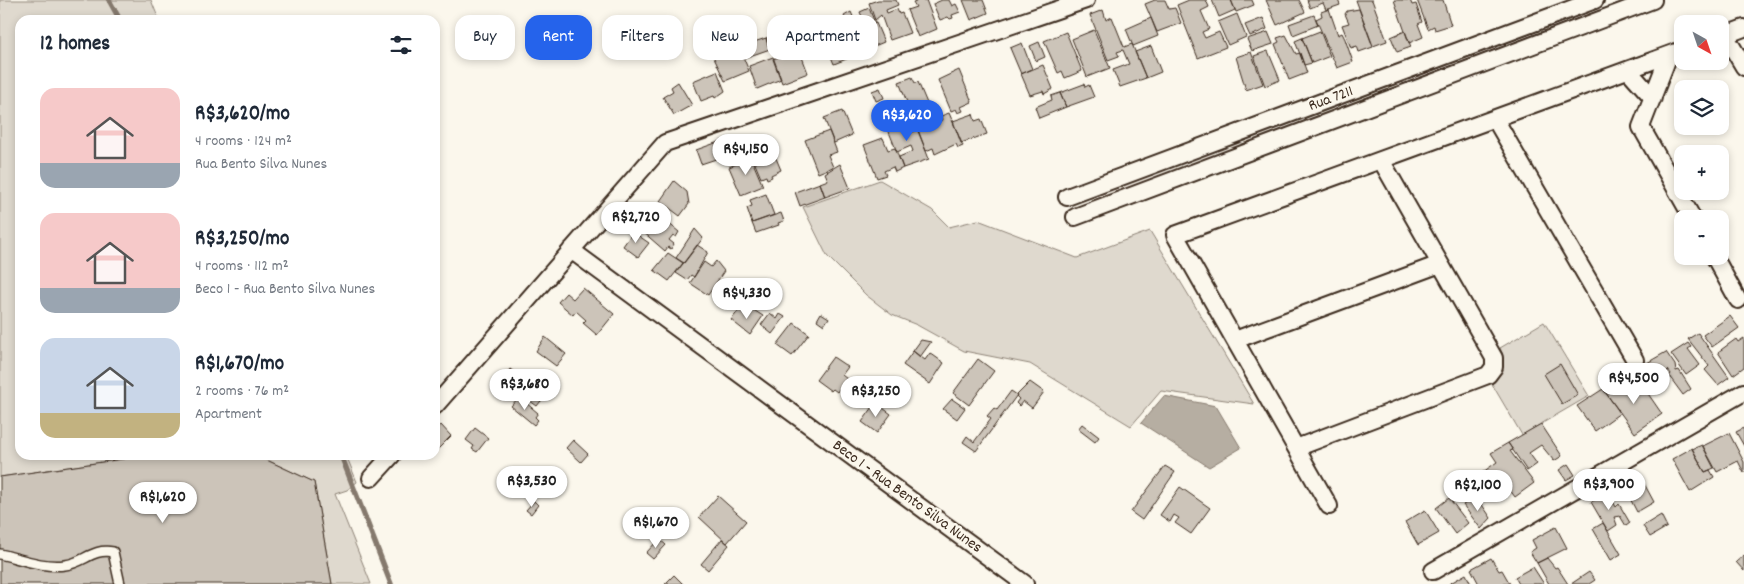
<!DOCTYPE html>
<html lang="en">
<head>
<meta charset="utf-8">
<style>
  :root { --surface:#fff; --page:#f6f6f7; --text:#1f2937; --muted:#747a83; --accent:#2563eb }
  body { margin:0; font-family:Dekko,sans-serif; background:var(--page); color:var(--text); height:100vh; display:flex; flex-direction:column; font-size:19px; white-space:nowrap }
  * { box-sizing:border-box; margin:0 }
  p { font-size:16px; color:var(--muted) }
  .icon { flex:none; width:28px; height:28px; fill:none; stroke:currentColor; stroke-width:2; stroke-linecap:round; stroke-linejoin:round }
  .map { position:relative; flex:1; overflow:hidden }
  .sheet { position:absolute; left:15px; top:15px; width:425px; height:445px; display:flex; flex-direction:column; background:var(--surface); border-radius:15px; box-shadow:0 2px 8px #0003 }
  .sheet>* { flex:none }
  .top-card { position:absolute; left:455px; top:15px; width:475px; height:45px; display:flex; gap:10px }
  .needle { width:32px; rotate:140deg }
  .buttons { position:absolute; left:1674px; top:15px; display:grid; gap:10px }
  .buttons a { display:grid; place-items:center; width:55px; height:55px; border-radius:10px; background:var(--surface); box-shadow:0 2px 8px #0003; font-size:25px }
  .price { position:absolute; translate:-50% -42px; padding:0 11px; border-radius:18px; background:#fff; color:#222; font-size:16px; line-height:32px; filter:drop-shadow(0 1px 2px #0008) }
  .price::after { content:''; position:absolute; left:50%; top:30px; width:15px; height:11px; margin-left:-8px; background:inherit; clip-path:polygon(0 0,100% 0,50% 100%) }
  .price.active { background:var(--accent); color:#fff }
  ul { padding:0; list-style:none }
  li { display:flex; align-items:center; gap:15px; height:125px; padding:0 25px }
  li span { display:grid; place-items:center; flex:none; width:140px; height:100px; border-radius:15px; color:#555 }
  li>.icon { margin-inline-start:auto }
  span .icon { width:60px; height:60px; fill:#fffc; stroke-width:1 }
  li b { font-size:21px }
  h2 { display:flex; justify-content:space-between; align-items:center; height:60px; padding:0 25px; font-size:21px }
  .tag { padding:0 18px; border-radius:15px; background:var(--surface); box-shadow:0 2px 8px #0003; font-size:18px; line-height:45px }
  .tag.active { background:var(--accent); color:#fff }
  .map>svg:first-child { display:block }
  .green { fill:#dfd9ce; stroke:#8d8276 }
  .water { fill:#b6aea2; stroke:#85796d }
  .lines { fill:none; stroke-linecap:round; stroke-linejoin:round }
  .stream { stroke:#85796d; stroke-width:5.5 }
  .building { fill:#ccc4b9; stroke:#3b2a1e }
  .service-casing { stroke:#3b2a1e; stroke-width:12 }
  .minor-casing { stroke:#3b2a1e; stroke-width:20 }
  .service { stroke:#fbf7ec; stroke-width:9 }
  .minor { stroke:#fbf7ec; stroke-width:16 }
  .labels { text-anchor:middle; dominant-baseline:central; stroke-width:5; stroke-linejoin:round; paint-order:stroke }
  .street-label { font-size:16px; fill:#3b2a1e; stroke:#fbf7ec }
</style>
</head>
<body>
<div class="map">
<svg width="1744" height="584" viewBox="0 0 1744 584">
  <rect width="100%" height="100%" fill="#fbf7ec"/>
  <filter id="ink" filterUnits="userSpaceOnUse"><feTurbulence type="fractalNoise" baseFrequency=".02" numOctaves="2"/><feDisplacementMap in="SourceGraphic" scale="10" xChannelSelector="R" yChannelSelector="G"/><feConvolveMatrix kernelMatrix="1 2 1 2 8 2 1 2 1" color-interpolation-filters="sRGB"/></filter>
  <g filter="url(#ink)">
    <path class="green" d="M0 0H151L159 20H20V455H150L0 477Z
      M880 180 932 210 949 227 978 220 1077 258 1150 231 1254 404 1161 391 1131 426 1030 364 964 351 917 325 892 315 866 295 827 256 803 207Z
      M1544 322 1589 396 1522 435 1492 384C1503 373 1507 362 1500 348Z
      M256 455H346L357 482 347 490 335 494 371 584H332L314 482Z"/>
    <path class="water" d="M1164 396 1216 406 1241 448 1209 467 1141 423Z"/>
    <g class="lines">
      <path class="stream" d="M109 0 120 20
        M341 455 391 584"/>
    </g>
    <path class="building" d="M878 0H896L898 5 886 10 887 13 897 9 899 14 902 13 910 33 890 40 881 15 875 20 869 3Z
      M919 0H926L937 29 918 37 907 10 916 7 913 2Z
      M942 0H949L952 6 956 4 960 12 952 15 953 18 950 19 948 17 940 20 933 4Z
      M963 0H983L988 13 971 20Z
      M1155 0H1165L1169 9 1175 8 1181 23 1157 32 1145 4Z
      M1189 0H1206L1209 7 1201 11 1209 29 1202 32 1205 38 1219 32 1226 47 1198 58 1177 5Z
      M1212 0H1231L1235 10 1219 17Z
      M1231 0H1252L1254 5 1236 12Z
      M1266 0H1299L1305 12 1277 25Z
      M1307 0H1338L1340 5 1326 10 1323 3 1310 8Z
      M1356 0H1372L1387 41 1373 46Z
      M1394 0H1410L1412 5 1416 4 1422 22 1418 24 1423 37 1409 43Z
      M1417 0H1443L1451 25 1435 30 1434 26 1428 29Z
      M869 8 875 23 866 26 860 12Z
      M1329 9 1338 35 1342 33 1345 39 1353 62 1337 68 1316 19 1322 16 1321 12Z
      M1359 9 1373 47 1359 52 1357 46 1351 48 1342 25 1349 23 1345 14 1347 11Z
      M1103 10 1106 20 1112 17 1124 47 1132 44 1146 78 1120 87 1113 70 1129 64 1123 50 1117 52 1119 56 1108 60 1090 15Z
      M851 12 854 19 858 17 872 47 860 52 844 16Z
      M1237 14 1246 37 1228 45 1218 22Z
      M1314 15 1318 25 1293 35 1289 24Z
      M1151 18 1158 36 1133 46 1126 29Z
      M1263 18 1267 29 1250 36 1245 25Z
      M846 20 859 54 834 64 820 30Z
      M876 23 884 42 872 47 865 30Z
      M791 29 794 37 768 46 766 38Z
      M1094 30 1110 68 1087 77 1072 39Z
      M1320 31 1330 56 1312 63 1302 38Z
      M1405 31 1411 47 1397 52 1391 37Z
      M1066 32 1082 71 1065 78 1062 71 1058 73 1044 41Z
      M1268 32 1273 44 1252 51 1247 39Z
      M1286 35 1296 54 1300 53 1307 73 1289 80 1275 44 1279 42 1277 38Z
      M766 38 770 49 744 58 739 47Z
      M1302 38 1312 63 1304 65 1295 41Z
      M1039 42 1045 57 1036 61 1030 46Z
      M1022 43 1032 69 1021 74 1010 48Z
      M1151 46 1161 72 1146 78 1135 52Z
      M739 47 749 71 725 81 713 56Z
      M799 49 808 73 782 83 773 59Z
      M1268 51 1280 80 1265 86 1254 56Z
      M1251 52 1263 84 1246 90 1236 57Z
      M773 57 781 79 757 89 749 66Z
      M1043 65 1053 89 1044 94 1043 91 1030 95 1021 74Z
      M959 70 972 102 961 107 963 111 958 113 956 109 951 111 938 80Z
      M717 71 725 91 715 98 714 96 701 101 693 81Z
      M912 77 915 83 918 82 929 108 912 115 899 82Z
      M678 82 692 105 674 115 663 97 673 91 671 87Z
      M1084 84 1085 87 1089 85 1094 97 1066 107 1060 93Z
      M880 88 884 98 876 101 872 91Z
      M1060 93 1066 107 1039 118 1035 107 1052 100 1051 96Z
      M842 111 852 135 834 143 824 118Z
      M949 113 963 146 958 148 956 144 935 154 933 148 926 151 916 126 930 121 931 124 942 120 941 116Z
      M973 114 975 121 981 119 987 134 961 143 953 121Z
      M901 115 909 133 918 130 929 159 903 168 899 157 913 151 911 146 897 152 885 122Z
      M829 131 837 152 828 155 833 167 818 173 805 140Z
      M883 138 888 150 895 148 903 168 895 172 893 167 884 171 886 175 877 178 864 145Z
      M724 140 728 155 701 164 696 150Z
      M773 151 781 170 771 175 772 177 767 179 766 176 761 178 753 159Z
      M751 158 763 186 741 195 729 167Z
      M840 164 850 188 825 197 820 183 828 180 825 173Z
      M674 181 687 192 689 204 680 216 660 201Z
      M820 183 825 197 800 206 795 192Z
      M766 194 774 215 752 223 747 208 752 206 750 200Z
      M655 212 679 232 676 237 673 235 669 240 674 244 671 249 668 247 665 251 642 231Z
      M781 213 784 221 778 223 779 225 756 233 752 223Z
      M695 229 703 238 684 263 676 258Z
      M633 232 649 243 638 257 623 246Z
      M697 245 708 252 694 277 691 275 687 280 676 273Z
      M668 253 683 263 669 281 654 270Z
      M716 261 724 271 708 295 690 283 704 262 711 267Z
      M583 288 614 314 597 335 583 323 586 320 576 311 573 315 558 302 566 293 573 299Z
      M740 309 748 315 752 309 763 316 750 335 731 320Z
      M770 313 777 319 780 314 785 317 772 334 761 325Z
      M821 313 829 318 824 325 817 320Z
      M1730 316 1739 328 1712 347 1703 335Z
      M794 323 809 334 792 356 777 345Z
      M1698 333 1729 377 1718 385 1705 370 1709 366 1688 339Z
      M545 337 566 354 556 366 536 351Z
      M1744 338V367L1733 375 1718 352 1736 339 1738 342Z
      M921 340 931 342 920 357 913 351Z
      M1688 343 1691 347 1688 349 1700 365 1686 375 1671 354Z
      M913 351 925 360 930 353 944 363 930 384 903 365Z
      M1666 352 1675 365 1676 371 1679 370 1691 389 1683 395 1669 376 1671 374 1668 370 1666 375 1647 389 1633 371Z
      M833 357 848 367 842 375 847 379 837 392 833 389 831 391 816 380Z
      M978 359 994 371 969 405 953 393Z
      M1560 364 1578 395 1562 404 1544 374Z
      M510 369 531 386 521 398 501 380Z
      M1616 381 1624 392 1640 382 1662 414 1635 433 1603 389Z
      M1030 382 1044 392 1032 408 1023 401 1019 406 1016 403 1019 399 1016 396Z
      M530 387 544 397 537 406 526 398 528 394 526 393Z
      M1603 389 1620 413 1595 431 1577 406Z
      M1011 391 1017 395 976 451 963 442 967 436 974 442 991 419 987 416 994 408 997 410Z
      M519 397 538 413 535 417 538 420 534 425 511 406Z
      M952 399 965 408 957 419 943 409Z
      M876 403 891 414 877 433 862 422Z
      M1082 424 1099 437 1095 442 1078 429Z
      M1541 424 1562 456 1554 461 1541 445 1529 453 1537 464 1527 471 1508 443Z
      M441 425 451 436 436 451 435 432Z
      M475 428 488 438 477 452 472 449 474 446 466 440Z
      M1744 428V446L1736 432Z
      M1729 433 1744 462V473L1738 461 1717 472 1703 446Z
      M573 440 588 454 581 462 566 448Z
      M1508 443 1513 450 1510 451 1534 483 1515 497 1504 482 1495 489 1483 472 1497 462 1491 453Z
      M1702 445 1714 468 1705 472 1692 449Z
      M1692 448 1705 472 1710 470 1714 477 1690 492 1672 459Z
      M150 455H256L314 482 332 584H0V477Z
      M1568 464 1575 475 1566 480 1559 470Z
      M1165 466 1175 472 1142 520 1131 512Z
      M1640 476 1654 502 1637 512 1623 485Z
      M1180 487 1210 508 1191 534 1175 523 1179 518 1174 515 1170 522 1160 515Z
      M1608 492 1616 507 1619 504 1630 523 1626 526 1620 516 1614 517 1617 525 1608 531 1591 502Z
      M718 496 746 521 727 543 699 517Z
      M1476 496 1491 518 1481 529 1463 505Z
      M1449 498 1468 523 1455 534 1436 508Z
      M534 501 538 505 531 514 526 510Z
      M1425 510 1439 533 1418 545 1405 522Z
      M1661 515 1667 527 1650 537 1643 526Z
      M1603 523 1621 554 1611 560 1593 529Z
      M1556 527 1567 548 1537 563 1530 552 1536 548 1532 540Z
      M659 539 666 545 653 559 646 553Z
      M722 539 729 545 708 570 701 564Z
      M1744 555V571L1736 562Z
      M1491 558 1499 571 1502 570 1510 584H1479L1471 569Z
      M1547 558 1555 568 1557 567 1568 584H1549L1537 563Z
      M1533 567 1544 584H1519L1515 577Z
      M1589 572 1595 580 1589 584H1571Z
      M1466 574 1471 584H1449Z
      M674 575 683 584H665Z"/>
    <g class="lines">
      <defs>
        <path id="service" d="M0 554C21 559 44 568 65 565 84 563 92 548 113 552L120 584"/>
        <path id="minor" d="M1725 35 1744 67
          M1720 37 1744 28
          M1669 55 1641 127 1693 219
          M1628 70 1653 98
          M1495 119 1635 360
          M1067 197 1595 0
          M1075 217 1653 0
          M571 250 1025 584
          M1714 256 1738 300
          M1235 340 1440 264
          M435 406 665 143 1086 0
          M1296 448 1488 375 1494 367V358L1381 160
          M371 478 392 455
          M1329 506 1175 235 1682 50
          M1433 571 1744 392"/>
      </defs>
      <use href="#service" class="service-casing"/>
      <use href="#minor" class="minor-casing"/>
      <use href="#service" class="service"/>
      <use href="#minor" class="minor"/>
    </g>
  </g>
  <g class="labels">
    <g class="street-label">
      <text transform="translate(1331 99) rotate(-20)">Rua 7211</text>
      <text transform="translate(907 497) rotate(36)">Beco 1 - Rua Bento Silva Nunes</text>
    </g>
  </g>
</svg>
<div class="buttons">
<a><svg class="needle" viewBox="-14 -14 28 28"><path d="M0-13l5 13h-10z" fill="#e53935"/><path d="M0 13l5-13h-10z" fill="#747a83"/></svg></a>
<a><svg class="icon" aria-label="layers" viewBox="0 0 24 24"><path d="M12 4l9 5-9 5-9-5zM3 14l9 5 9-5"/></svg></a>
<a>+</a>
<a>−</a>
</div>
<b class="price active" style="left:907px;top:142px">R$3,620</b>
<b class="price" style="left:746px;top:176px">R$4,150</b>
<b class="price" style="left:636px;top:244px">R$2,720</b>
<b class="price" style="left:747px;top:320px">R$4,330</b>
<b class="price" style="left:1634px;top:405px">R$4,500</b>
<b class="price" style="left:525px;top:411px">R$3,680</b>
<b class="price" style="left:876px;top:418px">R$3,250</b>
<b class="price" style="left:532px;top:508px">R$3,530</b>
<b class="price" style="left:1609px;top:511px">R$3,900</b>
<b class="price" style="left:1478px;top:512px">R$2,100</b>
<b class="price" style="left:163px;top:524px">R$1,620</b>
<b class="price" style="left:656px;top:549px">R$1,670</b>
<div class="top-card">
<a class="tag">Buy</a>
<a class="tag active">Rent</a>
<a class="tag">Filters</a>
<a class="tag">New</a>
<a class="tag">Apartment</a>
</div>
<section class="sheet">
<h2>12 homes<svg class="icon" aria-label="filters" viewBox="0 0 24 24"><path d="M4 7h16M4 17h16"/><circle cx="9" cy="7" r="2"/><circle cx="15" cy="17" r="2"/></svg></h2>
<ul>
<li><span style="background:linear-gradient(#f6c9c9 75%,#9aa5b1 0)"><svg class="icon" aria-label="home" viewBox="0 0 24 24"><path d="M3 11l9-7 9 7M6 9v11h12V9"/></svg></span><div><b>R$3,620/mo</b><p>4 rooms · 124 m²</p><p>Rua Bento Silva Nunes</p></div></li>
<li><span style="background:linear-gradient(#f6c9c9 75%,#9aa5b1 0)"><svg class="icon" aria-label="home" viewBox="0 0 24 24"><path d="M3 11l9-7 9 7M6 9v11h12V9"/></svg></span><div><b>R$3,250/mo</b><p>4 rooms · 112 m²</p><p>Beco 1 - Rua Bento Silva Nunes</p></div></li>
<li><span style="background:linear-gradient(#c9d6e8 75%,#c2b280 0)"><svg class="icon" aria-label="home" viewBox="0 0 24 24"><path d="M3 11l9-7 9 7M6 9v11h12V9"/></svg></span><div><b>R$1,670/mo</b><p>2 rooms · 76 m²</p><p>Apartment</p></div></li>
</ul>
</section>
</div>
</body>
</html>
